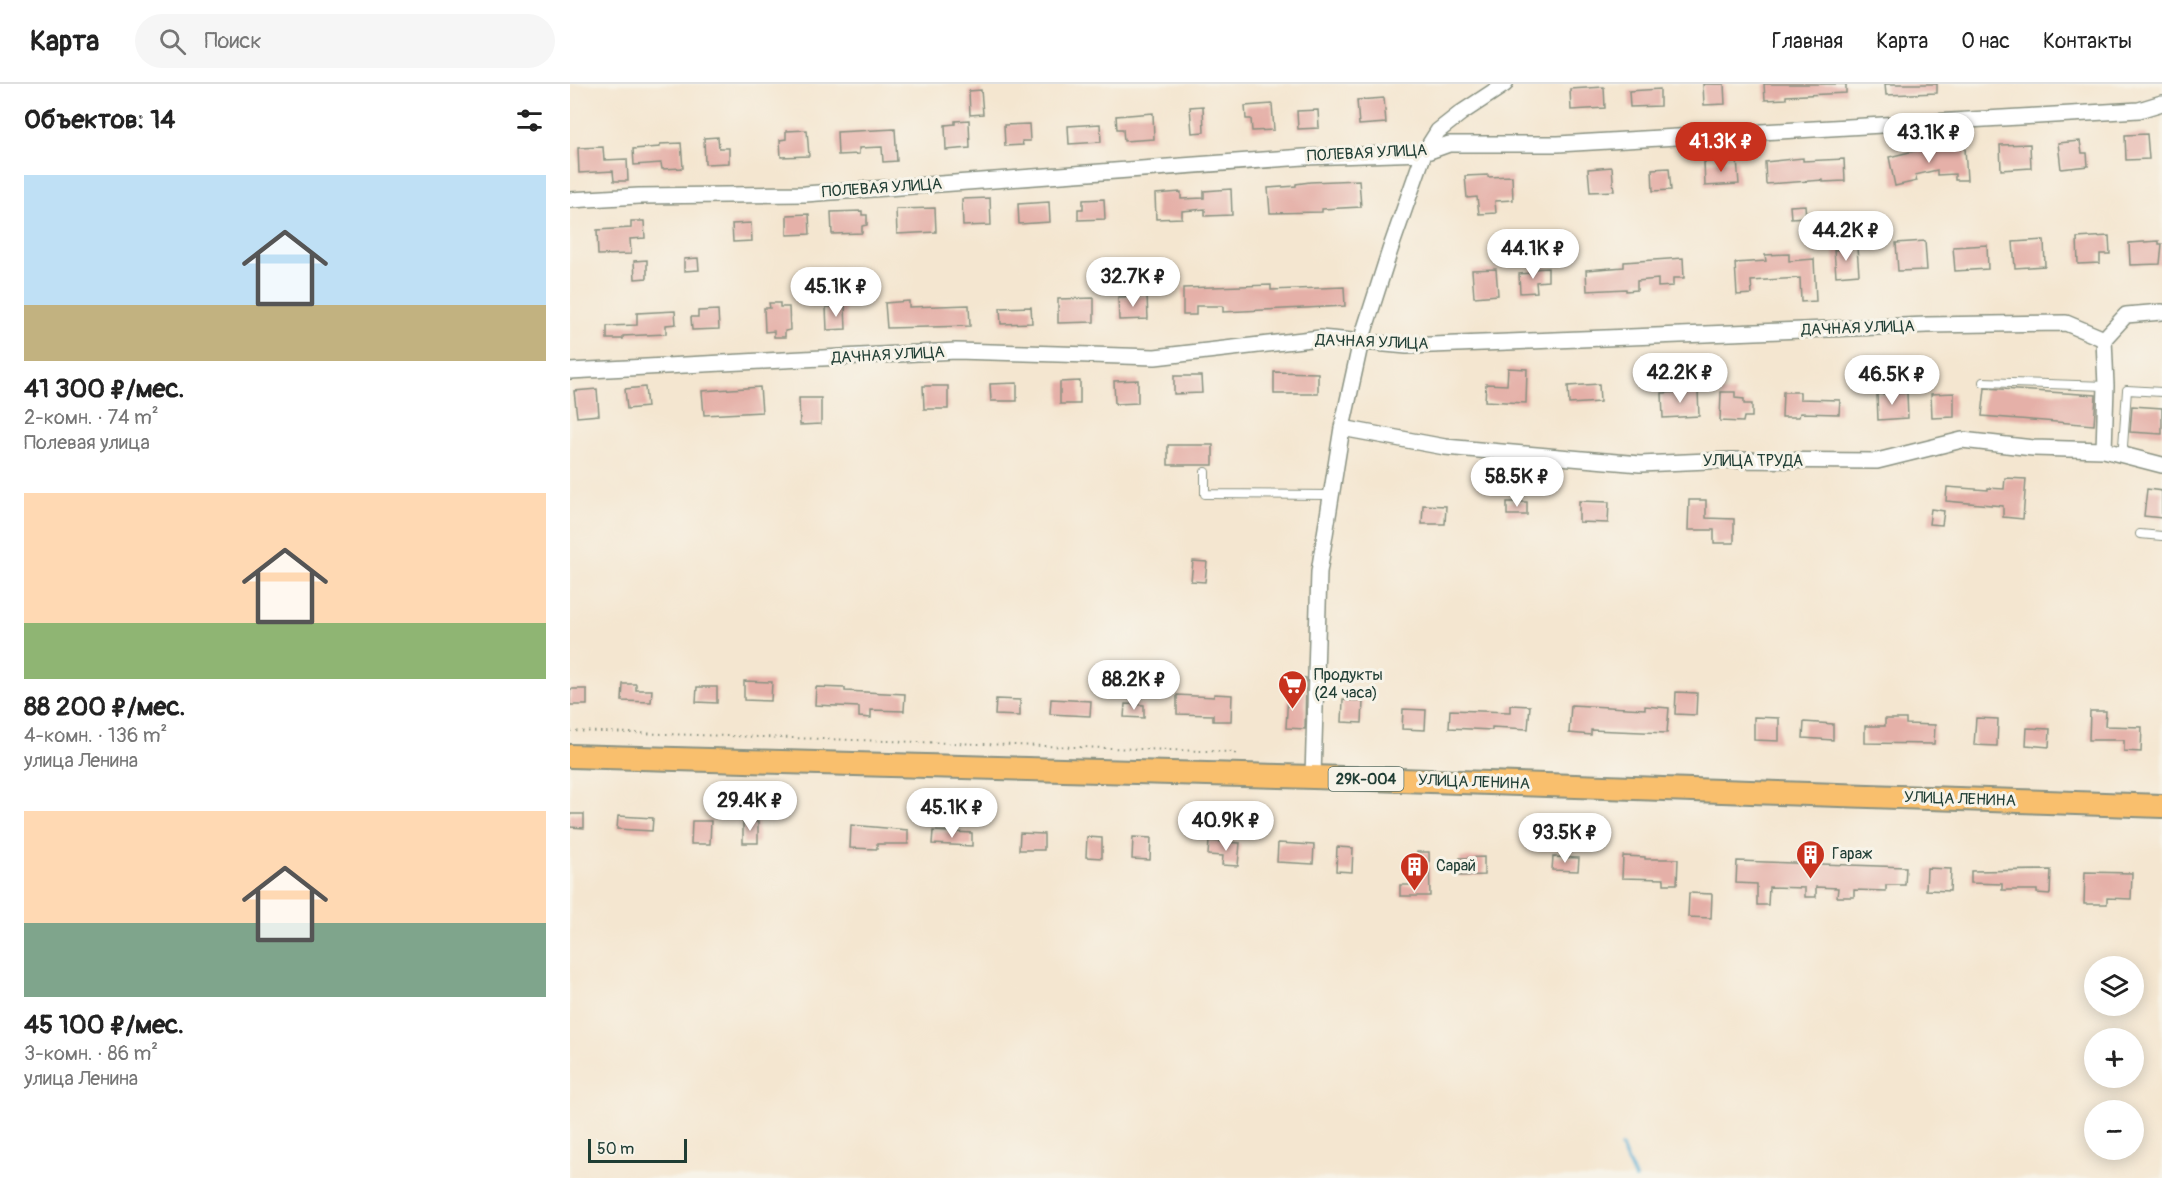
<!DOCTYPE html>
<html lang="ru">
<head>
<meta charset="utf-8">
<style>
  :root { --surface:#fff; --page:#f6f6f6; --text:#222; --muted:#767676; --line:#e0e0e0; --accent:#c8321e }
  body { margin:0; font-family:Pangolin,sans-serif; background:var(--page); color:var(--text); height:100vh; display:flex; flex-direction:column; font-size:22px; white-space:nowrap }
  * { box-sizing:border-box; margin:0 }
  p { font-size:20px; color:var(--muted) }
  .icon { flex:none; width:33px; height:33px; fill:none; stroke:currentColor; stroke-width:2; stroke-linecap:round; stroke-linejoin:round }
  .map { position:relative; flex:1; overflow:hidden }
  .sheet { display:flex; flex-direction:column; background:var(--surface); width:570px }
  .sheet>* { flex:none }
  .tools { position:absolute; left:1514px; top:872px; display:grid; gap:12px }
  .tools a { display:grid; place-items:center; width:60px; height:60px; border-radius:50%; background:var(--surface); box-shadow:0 3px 15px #0003; font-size:30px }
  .scale { position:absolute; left:18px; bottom:15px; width:99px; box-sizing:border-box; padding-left:6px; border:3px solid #1f3d34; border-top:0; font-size:16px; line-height:21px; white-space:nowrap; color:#1f3d34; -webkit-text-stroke:4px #f7f3e8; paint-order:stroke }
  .price { position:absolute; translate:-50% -51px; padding:0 14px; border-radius:21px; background:#fff; color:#222; font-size:20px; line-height:39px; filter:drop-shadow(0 2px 3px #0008) }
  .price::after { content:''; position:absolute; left:50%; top:36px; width:18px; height:14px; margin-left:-9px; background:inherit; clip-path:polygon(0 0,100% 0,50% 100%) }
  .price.active { background:var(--accent); color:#fff }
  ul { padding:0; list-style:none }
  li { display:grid; align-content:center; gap:12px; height:318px; padding:0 24px }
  li span { display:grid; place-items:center; height:186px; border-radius:0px; color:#555 }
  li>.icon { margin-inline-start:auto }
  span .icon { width:108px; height:108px; fill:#fffc; stroke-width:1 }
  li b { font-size:26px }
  h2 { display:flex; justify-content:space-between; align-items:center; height:72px; padding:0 24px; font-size:26px }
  header { display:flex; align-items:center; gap:36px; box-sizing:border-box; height:84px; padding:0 30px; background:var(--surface); border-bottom:2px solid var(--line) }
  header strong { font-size:28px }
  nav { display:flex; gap:33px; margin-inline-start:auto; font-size:21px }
  .search { width:420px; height:54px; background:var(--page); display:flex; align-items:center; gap:15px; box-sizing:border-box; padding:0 21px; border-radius:33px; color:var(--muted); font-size:22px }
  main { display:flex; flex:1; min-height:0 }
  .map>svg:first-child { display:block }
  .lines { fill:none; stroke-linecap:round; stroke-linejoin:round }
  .stream { stroke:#58add4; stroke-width:4 }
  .building { fill:#e5b0a8 }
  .lane-casing { stroke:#8a9282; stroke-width:10 }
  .street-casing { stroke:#8a9282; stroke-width:18 }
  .primary-casing { stroke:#8a9282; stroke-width:26 }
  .path { stroke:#8a9282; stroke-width:2; stroke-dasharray:1.5 4.5; stroke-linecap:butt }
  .lane { stroke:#fff; stroke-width:8 }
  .street { stroke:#fff; stroke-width:15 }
  .primary { stroke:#f9bf6d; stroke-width:22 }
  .labels { text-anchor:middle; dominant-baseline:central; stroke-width:6; stroke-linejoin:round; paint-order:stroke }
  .shield { fill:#f7f3e8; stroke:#60746a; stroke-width:1.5 }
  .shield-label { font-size:15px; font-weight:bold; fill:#1f3d34 }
  .street-label { font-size:16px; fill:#1f3d34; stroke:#f7f3e8 }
  .poi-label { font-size:16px; fill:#1f3d34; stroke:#f7f3e8; text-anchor:start }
</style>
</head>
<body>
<header>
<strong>Карта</strong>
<div class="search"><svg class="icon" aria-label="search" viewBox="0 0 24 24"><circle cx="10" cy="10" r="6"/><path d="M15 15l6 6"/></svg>Поиск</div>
<nav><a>Главная</a><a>Карта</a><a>О нас</a><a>Контакты</a></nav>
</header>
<main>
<section class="sheet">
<h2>Объектов: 14<svg class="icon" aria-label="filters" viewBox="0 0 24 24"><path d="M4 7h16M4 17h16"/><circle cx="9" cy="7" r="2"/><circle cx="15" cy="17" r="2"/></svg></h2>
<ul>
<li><span style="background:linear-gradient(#bfe0f5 70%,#c2b280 0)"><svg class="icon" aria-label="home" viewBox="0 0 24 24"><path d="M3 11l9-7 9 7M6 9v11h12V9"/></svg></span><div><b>41 300 ₽/мес.</b><p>2-комн. · 74 m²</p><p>Полевая улица</p></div></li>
<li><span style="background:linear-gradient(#ffd9b3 70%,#8fb573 0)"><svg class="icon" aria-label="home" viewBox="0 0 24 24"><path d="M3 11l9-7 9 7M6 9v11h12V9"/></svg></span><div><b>88 200 ₽/мес.</b><p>4-комн. · 136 m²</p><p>улица Ленина</p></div></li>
<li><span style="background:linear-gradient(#ffd9b3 60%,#7fa58c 0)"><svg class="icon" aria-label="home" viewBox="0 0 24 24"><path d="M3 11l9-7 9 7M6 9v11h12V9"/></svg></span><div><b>45 100 ₽/мес.</b><p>3-комн. · 86 m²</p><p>улица Ленина</p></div></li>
</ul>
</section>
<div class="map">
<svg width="1592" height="1094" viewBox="0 0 1592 1094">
  <rect width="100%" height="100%" fill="#f7f3e8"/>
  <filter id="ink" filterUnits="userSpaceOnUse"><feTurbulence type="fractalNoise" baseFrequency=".0167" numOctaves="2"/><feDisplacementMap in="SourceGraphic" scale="12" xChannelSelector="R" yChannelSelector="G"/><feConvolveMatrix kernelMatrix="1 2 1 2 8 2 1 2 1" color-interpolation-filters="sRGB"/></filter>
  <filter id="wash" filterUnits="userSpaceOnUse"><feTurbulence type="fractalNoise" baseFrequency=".008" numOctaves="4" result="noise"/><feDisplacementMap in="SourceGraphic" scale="24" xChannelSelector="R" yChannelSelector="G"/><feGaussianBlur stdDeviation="1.35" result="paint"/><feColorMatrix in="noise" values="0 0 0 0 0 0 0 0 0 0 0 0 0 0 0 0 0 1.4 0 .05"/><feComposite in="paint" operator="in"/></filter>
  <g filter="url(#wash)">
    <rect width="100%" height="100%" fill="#f4e6d0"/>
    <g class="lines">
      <path class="stream" d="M1051 1063 1065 1094"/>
    </g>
    <g id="blocks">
      <path class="building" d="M1133 0H1154L1155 20 1134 21Z
        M1194 0H1276V9L1216 12V15L1195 16Z
        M1315 0H1367V9L1316 11Z
        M1034 3 1035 24 1001 26 1000 5Z
        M1090 5V22L1060 23 1059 7Z
        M411 6 413 30 400 31 399 7Z
        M814 14 816 39 789 41 787 16Z
        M702 20 704 46 682 47 681 35H676L675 22Z
        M633 22 634 48 622 49 620 23Z
        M748 26 749 44 728 45 727 27Z
        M583 29 584 55 554 57 553 45H547L546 32Z
        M399 36 400 64 376 66 375 41 385 40V37Z
        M459 40 460 57H452L453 61 435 62 434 41Z
        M530 40 531 58 499 60 498 42Z
        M325 45 327 77 313 78 312 63 289 64V70L268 71 267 48Z
        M237 46 239 72 211 73 210 56 216 55V47Z
        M1577 50 1579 75 1556 76 1555 51Z
        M148 53 149 64H159V79L135 80 134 54Z
        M1510 57 1512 69H1517L1518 82 1491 85 1488 59Z
        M111 59 113 84 92 85 91 79 64 81 63 65 90 63V60Z
        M1460 60 1461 84 1431 86 1430 61Z
        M33 63 34 76 57 75 58 97H44L43 87 9 89 8 64Z
        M1395 64 1397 96H1385V90L1367 91V86L1345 91 1347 97 1325 102 1319 73 1348 66Z
        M1233 74V77L1274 75 1275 97 1253 98V96L1196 100 1195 78Z
        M1167 76 1169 100 1135 102 1134 78Z
        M1042 83 1044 107 1020 108 1018 85Z
        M1099 84 1101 106 1083 107 1082 85Z
        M918 91V93L942 92 943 116 925 117 926 129 909 130 907 113 897 114 895 92Z
        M789 96 791 123 752 125V128L700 129 698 104 726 102V100L740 98Z
        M661 105 662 131 635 132V125L612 127V134L586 135 585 110 611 108V115L634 114V107Z
        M420 114 421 141 393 142 392 115Z
        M534 115 535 135 508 136V125H513V116Z
        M479 118 480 138 449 140 448 120Z
        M1235 121 1236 133 1221 134 1220 122Z
        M365 124 366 148 327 150 326 125Z
        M292 127V131H297V141L292 142V149L262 150 261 128Z
        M239 130 240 150 217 151V131Z
        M61 137H74L75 154 60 155 61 170 28 171 27 146 61 144Z
        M181 139 182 157 163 158 162 140Z
        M1539 152 1540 170H1530V179L1508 180 1507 154Z
        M1474 156 1475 182 1445 184 1443 158Z
        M1355 157 1357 186 1328 187 1326 159Z
        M1589 157V160H1592L1590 180 1560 181 1559 159Z
        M1417 161 1418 185 1385 187 1383 163Z
        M1287 164 1289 190 1266 192 1264 166Z
        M1219 170V177L1244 175 1246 217 1231 218 1230 194 1181 197 1182 210 1167 211 1165 179 1196 177 1195 171Z
        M128 174 129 186 114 187V175Z
        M1113 174 1114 194H1103V202L1088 203V195L1067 197V206L1056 207V205L1017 207 1016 186 1054 183V178Z
        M77 176V194L65 195 64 177Z
        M978 184V197L966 198 967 208 950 209 949 190 961 189V185Z
        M926 185 928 211 904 213 902 186Z
        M701 201V206L774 203 775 222 653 228V222H626V231H613V204Z
        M577 212 578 235 549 236 548 213Z
        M524 214V238L488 239V215Z
        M339 217V223L399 221 400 242 317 244 315 219Z
        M199 219H210V223H219L220 246 215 247V253H204V247L195 248 194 224H200Z
        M275 222 276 245 257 246 256 223Z
        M461 223 462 239 431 240 430 224Z
        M148 226 149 245 122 246 121 233H128V227Z
        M105 227 106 240 96 241V250L53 252V255H37V242L67 241V229Z
        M938 284 957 285 956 319 915 317 916 300 937 301Z
        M704 288 748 289V310H704Z
        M604 292H631L632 309 604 310Z
        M568 296V319L545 320 544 297Z
        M510 297V320H490V298Z
        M447 299V317H421L420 300Z
        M1029 300 1030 318 999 320 998 302Z
        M353 302H378V325H354Z
        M75 303 77 323 57 325 55 305Z
        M190 303 192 328 134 331 132 307Z
        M1415 304 1526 311 1524 341 1412 332Z
        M27 305 29 331 7 333 4 307Z
        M1128 307 1129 332 1093 334 1092 309Z
        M1151 308H1165V314L1174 315V320H1182V333H1174L1173 338 1150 337Z
        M1213 308H1230V315L1270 316 1269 330 1230 329 1229 333H1212Z
        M1337 309 1338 334 1308 336 1307 310Z
        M1384 309V333L1362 334 1361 310Z
        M229 314H251V340L230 341Z
        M1562 322 1592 324V350L1560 348Z
        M598 361H643V381H598Z
        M1435 394 1456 395 1453 435 1433 433V422L1376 417 1377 403 1418 406V404L1434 405Z
        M1577 405 1592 407V434L1574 432Z
        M1119 416H1136V434L1164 435V459H1144V446H1118Z
        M1009 417 1039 418 1038 439 1009 438Z
        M937 418H957V431H937Z
        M853 421 876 422 875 440H852Z
        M1361 425 1374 427 1372 441 1359 440Z
        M623 477 637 478 635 498 621 497Z
        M719 593 736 594 735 645 716 644Z
        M174 597 202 598 201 617 174 616Z
        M53 600H66V606H82L81 618 52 617Z
        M127 603H147V619L126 618Z
        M246 603 275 604V607L335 610 334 627 301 626V634L289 633V623L245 621Z
        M0 605H17V621H0Z
        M1106 608 1127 609 1126 631 1105 630Z
        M644 610 662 611 661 637H643V631L607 630V611L644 613Z
        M426 615 450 616V632L425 631Z
        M481 615 521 617 520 632 480 630Z
        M773 616 793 617 792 639 772 638Z
        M555 620 574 621V634L554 633Z
        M940 621 960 622 958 645 922 643V646L879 644 880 626 940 628Z
        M1001 621 1075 625V622L1099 624 1097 649 1021 646V651L999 649Z
        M833 625 856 626 855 646 832 645Z
        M1520 627H1536L1535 642 1572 643 1571 668 1554 667V656H1519Z
        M1184 633 1209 634V657L1184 656Z
        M1406 634 1428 635 1427 662 1404 661Z
        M1315 635H1336V640L1365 641 1364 660 1295 659V642H1315Z
        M1234 638 1263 640V656L1233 654Z
        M1457 644 1480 645 1479 663 1456 661Z
        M0 730H14V744L0 743Z
        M48 732 83 734 82 747 47 745Z
        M122 737H141L140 760H121Z
        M173 738H188V759H173Z
        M281 741 338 746V760H307V765L280 764Z
        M363 747 402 749V762L362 760Z
        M450 749 474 750V766H449Z
        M517 753 532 754V774L516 773Z
        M563 753 581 754 580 776 562 775Z
        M639 757 670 759 668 782 652 781 653 772 638 771Z
        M708 759 744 761 743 780 707 778Z
        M767 763 783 764 782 788 766 787Z
        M847 768H859L860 812H830V801H846Z
        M1053 772 1075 773V775H1108L1107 800H1094V795L1052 794Z
        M914 773V791L890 792V774Z
        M983 773 1009 774 1008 787 982 786Z
        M1167 777 1336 783 1335 801H1316V807L1284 806V813H1267L1268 804 1246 803V813H1235V804L1199 803 1198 821H1187V800L1166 799Z
        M1357 784 1381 785 1380 807 1356 806Z
        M1481 786 1480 810 1467 809V806H1432V800L1401 799V787Z
        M1515 788 1562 789 1561 815 1537 814V820H1514Z
        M1119 809 1142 810 1141 834 1118 833Z"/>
    </g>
  </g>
  <g filter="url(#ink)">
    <use href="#blocks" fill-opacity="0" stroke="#8a9282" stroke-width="1.5"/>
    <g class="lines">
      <defs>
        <path id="lane" d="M1413 298 1536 302
          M1555 371 1553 362 1557 306 1592 308
          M635 388V410L760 411
          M1570 450 1592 452"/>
        <path id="street" d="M0 116 69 112 235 110 734 73 854 69 879 60H988L1569 26 1592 19
          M1534 255 1536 302 1534 366
          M0 287 386 267 585 273 750 254 837 262 1357 241 1496 239 1534 255 1556 231 1592 228
          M772 344 875 363 1070 380 1161 376 1307 377 1392 356 1463 364 1534 366 1592 381
          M743 693 749 488 772 344 791 257 820 166 854 69 868 47 891 29 935 0"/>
        <path id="primary" d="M0 672 743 693 1592 722"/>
      </defs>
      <use href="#lane" class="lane-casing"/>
      <use href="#street" class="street-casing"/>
      <use href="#primary" class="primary-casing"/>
      <path class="path" d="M0 647 665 668V674"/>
      <use href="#lane" class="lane"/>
      <use href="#street" class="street"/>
      <use href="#primary" class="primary"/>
    </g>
  </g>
  <defs>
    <symbol id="supermarket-pin" viewBox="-11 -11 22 30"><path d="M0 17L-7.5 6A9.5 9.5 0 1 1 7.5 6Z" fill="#c8321e" stroke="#f7f3e8"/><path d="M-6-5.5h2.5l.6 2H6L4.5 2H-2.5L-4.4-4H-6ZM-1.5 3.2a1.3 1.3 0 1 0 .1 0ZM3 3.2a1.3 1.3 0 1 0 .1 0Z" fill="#fff"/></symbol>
    <symbol id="building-pin" viewBox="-11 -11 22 30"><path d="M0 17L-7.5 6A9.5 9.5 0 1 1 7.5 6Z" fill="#c8321e" stroke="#f7f3e8"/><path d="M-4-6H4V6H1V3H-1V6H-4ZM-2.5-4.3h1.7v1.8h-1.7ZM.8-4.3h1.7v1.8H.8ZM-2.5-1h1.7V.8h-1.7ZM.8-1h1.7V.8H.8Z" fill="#fff"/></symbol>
  </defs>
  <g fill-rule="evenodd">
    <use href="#supermarket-pin" x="706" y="584" width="33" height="45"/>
    <use href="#building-pin" x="1224" y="754" width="33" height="45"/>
    <use href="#building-pin" x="828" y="766" width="33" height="45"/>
  </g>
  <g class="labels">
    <rect class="shield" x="758.5" y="683" width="75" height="24" rx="4.5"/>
    <g class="shield-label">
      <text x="796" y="695">29К-004</text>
    </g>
    <g class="street-label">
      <text transform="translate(797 69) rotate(-3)">ПОЛЕВАЯ УЛИЦА</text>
      <text transform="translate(312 104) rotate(-4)">ПОЛЕВАЯ УЛИЦА</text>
      <text transform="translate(1288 244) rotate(-2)">ДАЧНАЯ УЛИЦА</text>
      <text transform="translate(802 258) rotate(2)">ДАЧНАЯ УЛИЦА</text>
      <text transform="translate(318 271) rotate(-3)">ДАЧНАЯ УЛИЦА</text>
      <text x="1183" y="377">УЛИЦА ТРУДА</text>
      <text transform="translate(904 698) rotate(2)">УЛИЦА ЛЕНИНА</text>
      <text transform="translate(1390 715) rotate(2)">УЛИЦА ЛЕНИНА</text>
    </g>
    <g class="poi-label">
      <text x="744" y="591">Продукты<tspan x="744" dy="18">(24 часа)</tspan></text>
      <text x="1262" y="770">Гараж</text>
      <text x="866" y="782">Сарай</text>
    </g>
  </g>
</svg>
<div class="tools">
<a><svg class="icon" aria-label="layers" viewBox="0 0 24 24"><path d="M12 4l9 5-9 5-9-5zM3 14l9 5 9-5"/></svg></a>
<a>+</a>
<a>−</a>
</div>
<div class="scale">50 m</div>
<b class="price" style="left:1359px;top:80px">43.1K ₽</b>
<b class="price active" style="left:1151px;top:89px">41.3K ₽</b>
<b class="price" style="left:1276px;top:178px">44.2K ₽</b>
<b class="price" style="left:963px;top:196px">44.1K ₽</b>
<b class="price" style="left:563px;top:224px">32.7K ₽</b>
<b class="price" style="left:266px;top:234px">45.1K ₽</b>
<b class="price" style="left:1110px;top:320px">42.2K ₽</b>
<b class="price" style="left:1322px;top:322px">46.5K ₽</b>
<b class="price" style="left:947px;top:424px">58.5K ₽</b>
<b class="price" style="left:564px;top:627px">88.2K ₽</b>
<b class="price" style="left:180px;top:748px">29.4K ₽</b>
<b class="price" style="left:382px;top:755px">45.1K ₽</b>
<b class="price" style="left:656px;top:768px">40.9K ₽</b>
<b class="price" style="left:995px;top:780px">93.5K ₽</b>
</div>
</main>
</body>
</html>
